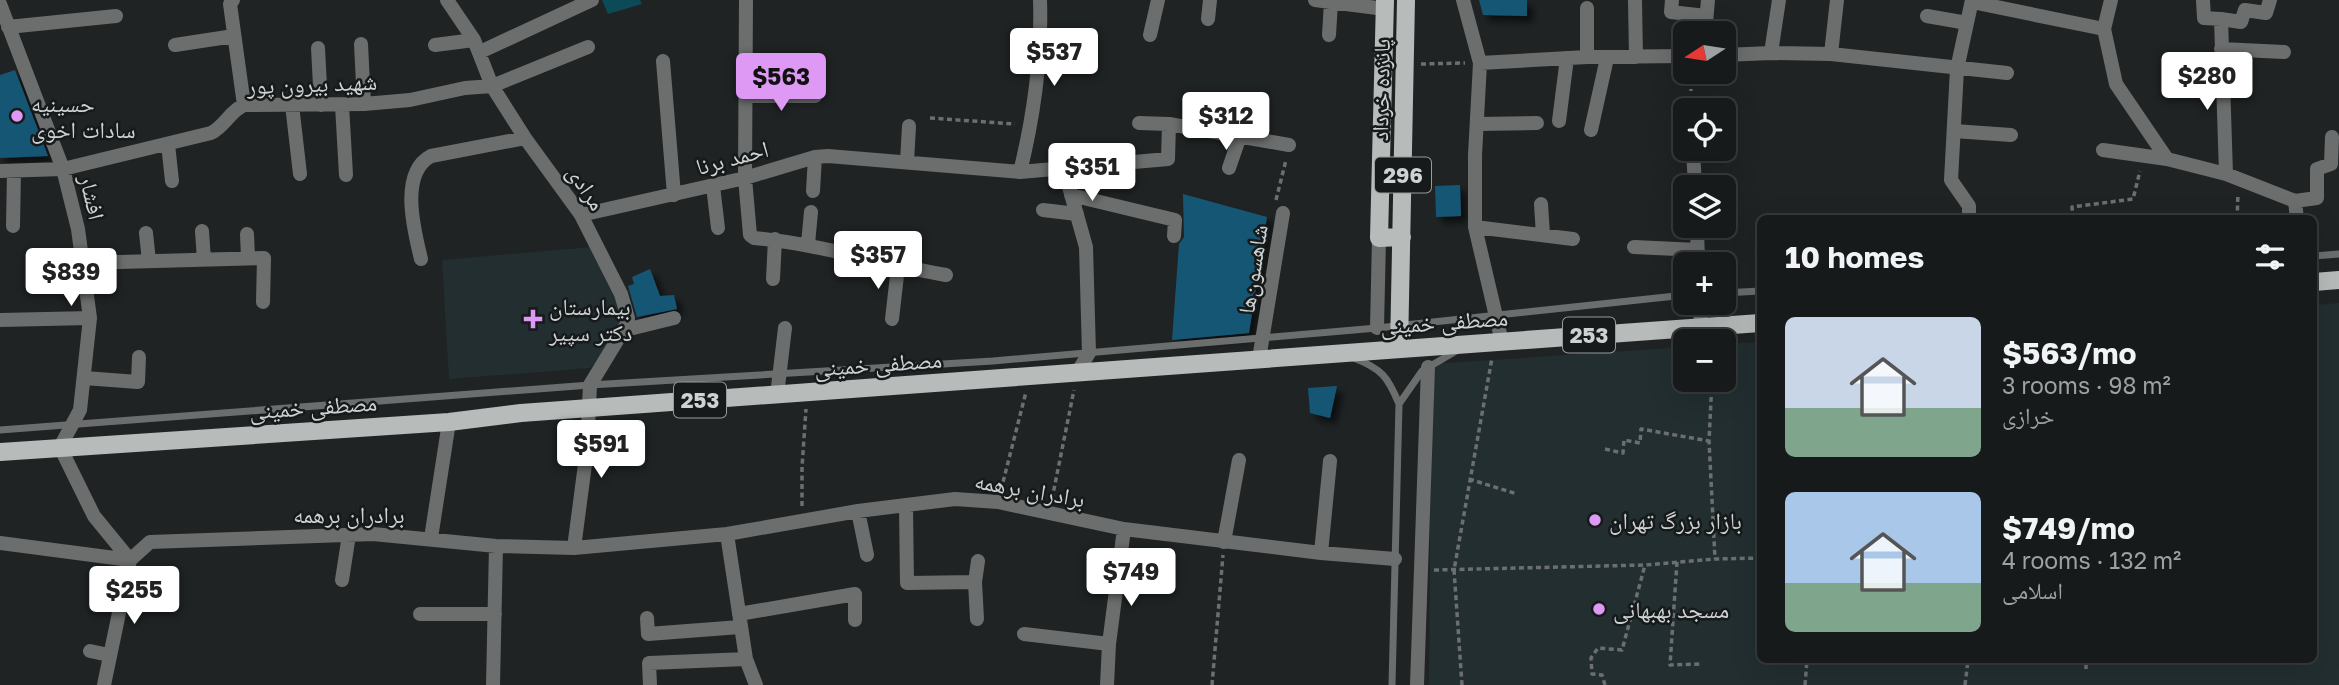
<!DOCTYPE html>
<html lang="en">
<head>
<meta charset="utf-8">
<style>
  :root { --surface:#171a1b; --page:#202324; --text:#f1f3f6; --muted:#9ea1a3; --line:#36383a; --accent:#dd99f4 }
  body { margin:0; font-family:"Golos Text","Noto Naskh Arabic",sans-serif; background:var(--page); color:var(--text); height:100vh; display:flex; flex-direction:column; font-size:26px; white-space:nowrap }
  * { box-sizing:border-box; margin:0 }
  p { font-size:23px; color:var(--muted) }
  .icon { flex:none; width:38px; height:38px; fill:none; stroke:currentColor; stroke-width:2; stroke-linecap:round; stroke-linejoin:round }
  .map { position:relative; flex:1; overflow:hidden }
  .side { position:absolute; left:1757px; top:215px; width:560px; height:448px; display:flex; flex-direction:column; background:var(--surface); border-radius:10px; box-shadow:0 7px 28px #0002,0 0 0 2px var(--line) }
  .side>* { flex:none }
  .needle { width:46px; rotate:258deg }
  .buttons { position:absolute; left:1673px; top:21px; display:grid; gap:14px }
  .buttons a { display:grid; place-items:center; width:63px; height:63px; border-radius:10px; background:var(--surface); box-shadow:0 7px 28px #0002,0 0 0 2px var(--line); font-size:35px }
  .price { position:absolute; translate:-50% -60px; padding:0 16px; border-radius:7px; background:#fff; color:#222; font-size:23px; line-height:46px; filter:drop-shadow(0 2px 4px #0008) }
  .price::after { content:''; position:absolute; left:50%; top:42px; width:21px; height:16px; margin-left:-10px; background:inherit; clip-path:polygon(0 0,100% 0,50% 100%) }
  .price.current { background:var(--accent); color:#111 }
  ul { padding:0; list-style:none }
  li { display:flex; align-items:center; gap:21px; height:175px; padding:0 28px }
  li span { display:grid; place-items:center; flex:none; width:196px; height:140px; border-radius:10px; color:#555 }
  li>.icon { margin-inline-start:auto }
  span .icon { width:84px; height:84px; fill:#fffc; stroke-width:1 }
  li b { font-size:30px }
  h2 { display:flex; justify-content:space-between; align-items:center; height:84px; padding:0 28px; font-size:30px }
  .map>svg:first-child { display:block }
  .built { fill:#222e30 }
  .green { fill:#0b4a56 }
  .building { fill:#185674; filter:url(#shadow) }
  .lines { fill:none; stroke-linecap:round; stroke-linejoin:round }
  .path { stroke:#6b6f70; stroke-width:3.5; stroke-dasharray:5 3.5; stroke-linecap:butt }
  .lane { stroke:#6c6e6e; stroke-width:7 }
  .street { stroke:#6c6e6e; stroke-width:14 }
  .primary { stroke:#b7bcbb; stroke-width:18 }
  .poi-dot { fill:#dd99f4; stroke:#161a1b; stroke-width:2.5 }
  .labels { text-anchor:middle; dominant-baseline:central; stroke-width:5; stroke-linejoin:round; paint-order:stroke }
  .shield { fill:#161a1b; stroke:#989b9c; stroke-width:2 }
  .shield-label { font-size:21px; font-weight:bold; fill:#cfd2d3 }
  .street-label { font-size:23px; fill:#cfd2d3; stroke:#161a1b }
  .poi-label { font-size:23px; fill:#cfd2d3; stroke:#161a1b; text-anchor:start }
</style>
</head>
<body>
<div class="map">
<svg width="2339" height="685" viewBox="0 0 2339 685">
  <defs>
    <filter id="shadow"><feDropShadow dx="6" dy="6" stdDeviation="3.5" flood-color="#0009"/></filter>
  </defs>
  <rect width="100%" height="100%" fill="#1f2324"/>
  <path class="built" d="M592 247 623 313 619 326 600 360 590 368 449 379 442 260Z
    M2339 303V685H1429L1431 364 1685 347V380H1724V344L1760 342V660H2314V305Z"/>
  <path class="green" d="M602 0H640L642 4 608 14Z"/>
  <path class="building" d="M1479 0H1527V16L1483 15Z
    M15 70 48 156 0 158V75Z
    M1460 185 1461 216 1436 217 1435 186Z
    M1183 194 1267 217 1249 333 1172 340 1179 244 1184 237Z
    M650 269 660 296 674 295 677 309 637 317 628 286 634 284 632 277Z
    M1337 386 1330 418 1310 413 1308 388Z"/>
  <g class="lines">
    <path class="path" d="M1421 64 1465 63
      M1690 72 1691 91
      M930 118 1015 124
      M1276 200 1286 160
      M2073 219 2072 207 2133 199 2140 171
      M2237 219 2238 194
      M1712 380 1709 441 1715 559
      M1605 449 1623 453 1624 440 1640 443 1641 429 1709 441
      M1469 479 1517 494
      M1001 490 1026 392
      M1052 499 1074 390
      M802 506V467L806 409
      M1677 562 1670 665 1700 664
      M1434 570 1645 565 1715 559 1760 558
      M2086 669V660
      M1212 685 1223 555
      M1462 685 1454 570 1492 358
      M1605 685 1602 675 1592 674 1591 658 1598 648 1622 650 1645 565
      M1805 685 1807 660
      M1965 685 1968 660"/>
    <path class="lane" d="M2314 256 2339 254
      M1724 293 1760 291
      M1354 358C1382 369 1388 377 1399 404L1392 685
      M1399 404 1422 371 1456 351
      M0 430 590 385 993 361 1377 328 1685 295"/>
    <path class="street" d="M233 0 230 4 244 105
      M447 0 474 40 492 86 525 138 581 215 621 294 628 318 627 324 590 385 587 449 574 548
      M746 0 745 178 750 235 754 238C820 244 882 264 946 275
      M1315 0 1385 9
      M1463 0 1480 63 1475 155V227L1502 342
      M1635 0 1636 57
      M1672 0 1671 12 1706 16
      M2111 0 2104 29 2116 84 2167 159
      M2203 0 2204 18 2221 19 2226 174
      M1972 2 2104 29
      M0 4 63 169 78 229 90 318 80 410 60 447 94 516 130 560
      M1927 16 1967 23
      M1208 19 1210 0
      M2221 19 2241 22 2245 10 2266 13 2270 0
      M8 27 116 16
      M1705 33 1708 0
      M1150 35 1158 0
      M1329 35 1331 2
      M361 44 364 104
      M175 45 234 36
      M435 45 474 40
      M318 48 321 105
      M2221 49 2284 52
      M480 52 592 0
      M1771 53 1779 0
      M1831 54 1837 0
      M1724 55 1771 53 1831 54 2007 73
      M1587 57V8
      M663 61 674 195
      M1480 63 1587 57 1685 56
      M2193 77 2223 81
      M747 96H815
      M292 105 300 174
      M342 105 346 175
      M1692 106V110
      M1559 121 1567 58
      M1139 123 1169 124 1289 145
      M1478 124 1537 123
      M1591 130 1607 58
      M1954 131 2011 135
      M168 144 172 181
      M1693 149 1695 187
      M2103 150 2167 159 2226 174 2295 201 2317 198V169L2331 164 2332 137
      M907 162 909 126
      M1229 168 1240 136
      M1064 169 1086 247 1089 353 1077 373
      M0 171 63 169 211 133C225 126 230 111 244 105L364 104 410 100 465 88 492 86 588 47
      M1020 172C1034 115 1042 58 1040 0
      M713 186 718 228
      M813 191 815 157
      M1071 195 1175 220 1174 236
      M2295 201 2297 219
      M1541 204 1543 235
      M1043 210 1077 214
      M581 215 745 178 815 157 828 156 1020 172 1168 159 1169 124
      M1969 219V206L1951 180 1957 69 1972 0
      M13 226 14 171
      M1697 226 1698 264
      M1475 227 1573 239
      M202 231 204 260
      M146 233 149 261
      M247 234 248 258
      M808 244 811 212
      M1634 247 1698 250
      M421 259C414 230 399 173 431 156L525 138
      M83 263 264 258 263 302
      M773 279 775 239
      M1700 303 1701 327
      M892 319 898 267
      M0 320 90 318
      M1377 328 1379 238
      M625 330 674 318
      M1259 359 1283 213
      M84 378 138 382 139 357
      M777 395 785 328
      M906 506 907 583 975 582 977 619
      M858 511 867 555
      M727 534 746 659 756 685
      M431 538 449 422
      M1224 542 1239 460
      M0 543 130 560
      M1321 553 1330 461
      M130 560 150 542 373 534 496 546 574 548 727 534 858 511 955 499 998 502 1124 529 1321 553 1395 559
      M342 580 349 535
      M975 582 978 561
      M420 614H495
      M739 614 855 594V620
      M647 618 648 634 740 627
      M1024 634 1109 644
      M90 651 109 655
      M104 685 130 560
      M493 685 496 546
      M650 685 649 663 746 659
      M1107 685 1109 644 1124 529
      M1417 685 1428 367"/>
    <path class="primary" d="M1385 0 1379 238 1402 237
      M2314 282 2339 280
      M1399 349 1406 0
      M0 452 449 422 521 413 1760 323"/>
  </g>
  <g class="poi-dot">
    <circle cx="17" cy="116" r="7"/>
    <path d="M529.5 308.5h7v7h7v7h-7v7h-7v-7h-7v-7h7z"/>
    <circle cx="1595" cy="520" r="7"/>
    <circle cx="1599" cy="609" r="7"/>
  </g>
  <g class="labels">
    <g class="shield">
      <rect x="1375" y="157.5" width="56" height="35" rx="5"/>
      <rect x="1563" y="317.5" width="52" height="35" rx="5"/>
      <rect x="674" y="382.5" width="52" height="35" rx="5"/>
    </g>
    <g class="shield-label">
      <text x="1403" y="175">296</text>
      <text x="1589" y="335">253</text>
      <text x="700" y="400">253</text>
    </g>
    <g class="street-label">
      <text transform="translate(312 83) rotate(-2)">شهید بیرون پور</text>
      <text transform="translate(1380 90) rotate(-89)">پانزده خرداد</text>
      <text transform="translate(732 157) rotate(-15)">احمد برنا</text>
      <text transform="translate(587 187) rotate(56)">مرادی</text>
      <text transform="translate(93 197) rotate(77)">افشار</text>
      <text transform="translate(1252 269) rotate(-81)">شاهسون‌ها</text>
      <text transform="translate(1444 321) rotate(-4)">مصطفی خمینی</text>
      <text transform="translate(878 363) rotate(-4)">مصطفی خمینی</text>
      <text transform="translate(313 406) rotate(-4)">مصطفی خمینی</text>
      <text transform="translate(1030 489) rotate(10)">برادران برهمه</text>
      <text x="349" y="514">برادران برهمه</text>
    </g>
    <g class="poi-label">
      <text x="31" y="103">حسینیه<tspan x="31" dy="26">سادات اخوی</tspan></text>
      <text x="549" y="306">بیمارستان<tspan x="549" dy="26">دکتر سپیر</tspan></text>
      <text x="1609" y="520">بازار بزرگ تهران</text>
      <text x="1613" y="609">مسجد بهبهانی</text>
    </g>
  </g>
</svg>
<div class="buttons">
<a><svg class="needle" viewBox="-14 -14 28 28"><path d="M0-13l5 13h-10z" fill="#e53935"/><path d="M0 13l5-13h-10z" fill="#9ea1a3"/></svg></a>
<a><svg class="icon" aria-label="locate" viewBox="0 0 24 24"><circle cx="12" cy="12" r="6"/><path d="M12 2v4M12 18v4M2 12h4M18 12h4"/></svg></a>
<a><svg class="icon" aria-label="layers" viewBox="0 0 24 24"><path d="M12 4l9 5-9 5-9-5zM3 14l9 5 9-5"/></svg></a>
<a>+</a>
<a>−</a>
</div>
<b class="price" style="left:1054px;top:88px">$537</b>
<b class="price" style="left:2207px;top:112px">$280</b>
<b class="price current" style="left:781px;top:113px">$563</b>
<b class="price" style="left:1226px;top:152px">$312</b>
<b class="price" style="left:1092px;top:203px">$351</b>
<b class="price" style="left:878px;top:291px">$357</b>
<b class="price" style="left:71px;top:308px">$839</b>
<b class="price" style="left:601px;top:480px">$591</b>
<b class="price" style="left:1131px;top:608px">$749</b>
<b class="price" style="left:134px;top:626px">$255</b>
<section class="side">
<h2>10 homes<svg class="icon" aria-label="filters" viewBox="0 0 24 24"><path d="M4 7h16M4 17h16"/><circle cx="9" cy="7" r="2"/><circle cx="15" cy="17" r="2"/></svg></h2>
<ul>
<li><span style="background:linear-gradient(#c9d6e8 65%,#7fa58c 0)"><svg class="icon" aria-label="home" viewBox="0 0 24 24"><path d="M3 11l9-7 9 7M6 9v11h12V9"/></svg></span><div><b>$563/mo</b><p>3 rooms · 98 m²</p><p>خرازی</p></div></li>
<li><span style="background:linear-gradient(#a9c7e8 65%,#7fa58c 0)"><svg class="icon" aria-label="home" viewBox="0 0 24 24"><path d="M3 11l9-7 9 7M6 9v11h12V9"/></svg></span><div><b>$749/mo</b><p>4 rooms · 132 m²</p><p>اسلامی</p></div></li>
</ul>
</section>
</div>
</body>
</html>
